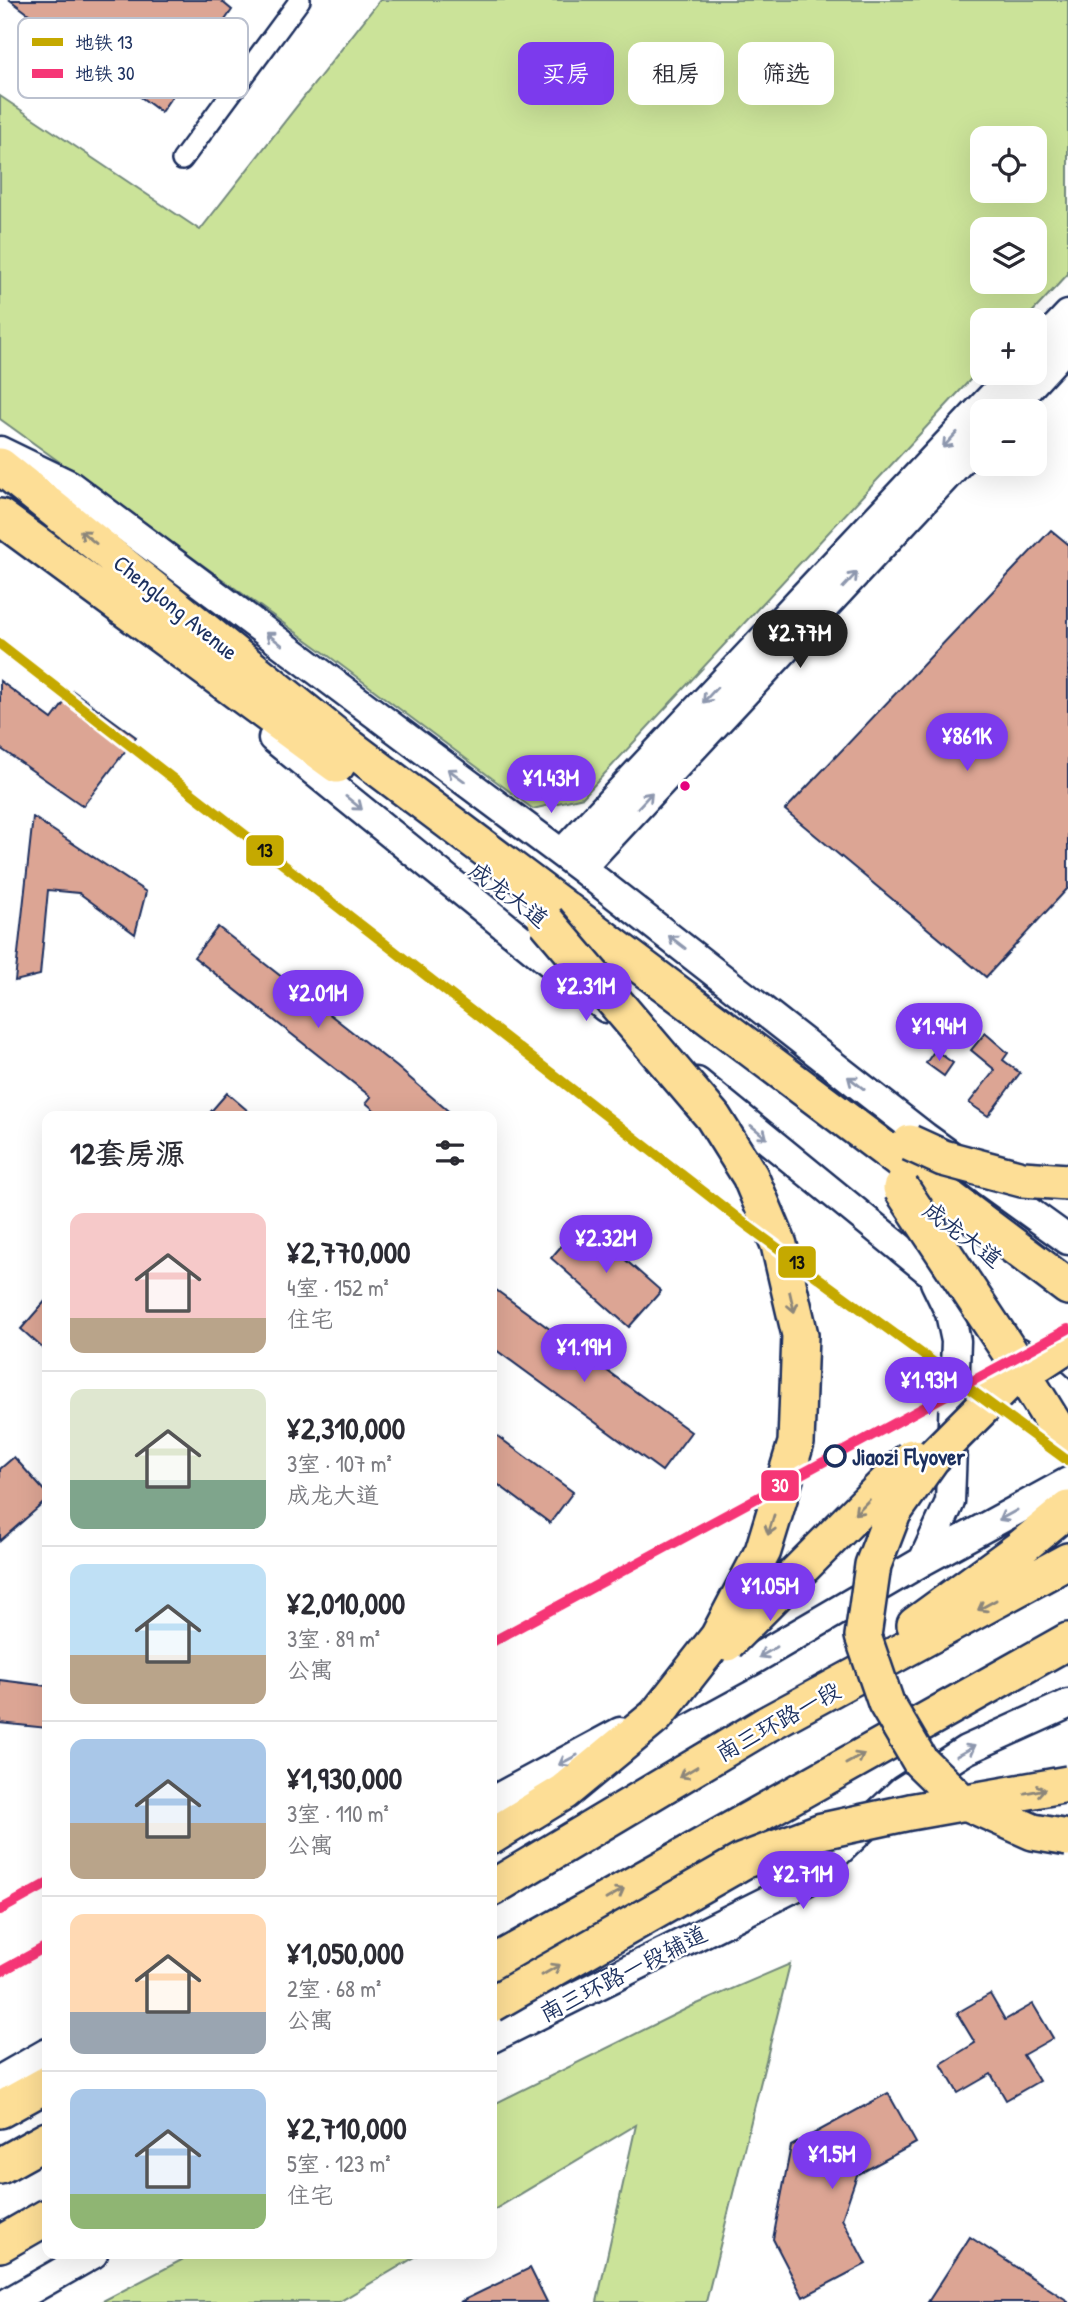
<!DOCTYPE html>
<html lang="zh">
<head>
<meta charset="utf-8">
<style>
  :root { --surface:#fff; --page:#f7f7f7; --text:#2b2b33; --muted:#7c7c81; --line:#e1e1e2; --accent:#7c3aed }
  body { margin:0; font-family:"Patrick Hand","LXGW WenKai TC",sans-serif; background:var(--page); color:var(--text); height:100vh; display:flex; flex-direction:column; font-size:26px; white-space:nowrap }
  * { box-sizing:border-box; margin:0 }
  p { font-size:23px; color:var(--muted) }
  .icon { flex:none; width:38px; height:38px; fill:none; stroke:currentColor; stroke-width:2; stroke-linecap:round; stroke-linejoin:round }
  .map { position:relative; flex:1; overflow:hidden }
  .details { position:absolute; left:42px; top:1111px; width:455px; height:1148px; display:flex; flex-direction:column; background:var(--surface); border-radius:14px; box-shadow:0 7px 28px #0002 }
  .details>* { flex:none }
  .banner { position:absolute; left:518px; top:42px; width:444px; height:63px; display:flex; gap:14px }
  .buttons { position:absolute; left:970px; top:126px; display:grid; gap:14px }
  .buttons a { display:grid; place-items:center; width:77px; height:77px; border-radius:14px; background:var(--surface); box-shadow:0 7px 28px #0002; font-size:35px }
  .price { position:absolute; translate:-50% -60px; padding:0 16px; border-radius:24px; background:var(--accent); color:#fff; font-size:23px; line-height:46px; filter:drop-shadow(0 2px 4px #0008) }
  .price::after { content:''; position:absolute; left:50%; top:42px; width:21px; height:16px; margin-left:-10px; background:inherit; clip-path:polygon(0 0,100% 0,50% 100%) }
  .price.current { background:#222; color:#fff }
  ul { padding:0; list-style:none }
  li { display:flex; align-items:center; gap:21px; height:175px; padding:0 28px }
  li+li { border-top:2px solid var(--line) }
  li span { display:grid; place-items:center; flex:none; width:196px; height:140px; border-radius:14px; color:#555 }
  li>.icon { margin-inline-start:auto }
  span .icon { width:84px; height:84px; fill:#fffc; stroke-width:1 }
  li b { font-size:30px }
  h2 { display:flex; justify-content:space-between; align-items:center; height:84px; padding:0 28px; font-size:30px }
  .pill { padding:0 24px; border-radius:14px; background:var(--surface); box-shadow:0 7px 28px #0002; font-size:24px; line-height:63px }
  .pill.current { background:var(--accent); color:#fff }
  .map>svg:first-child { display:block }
  .green { fill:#cbe399; stroke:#73897c; stroke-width:2; fill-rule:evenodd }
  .building { fill:#dca594; stroke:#1b2f5e; stroke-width:2 }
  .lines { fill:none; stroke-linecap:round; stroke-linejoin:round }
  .street-casing { stroke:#1b2f5e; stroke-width:24 }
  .secondary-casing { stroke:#1b2f5e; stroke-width:33 }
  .highway-casing { stroke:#1b2f5e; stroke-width:40 }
  .street { stroke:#fff; stroke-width:19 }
  .secondary { stroke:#fff; stroke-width:28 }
  .highway { stroke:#fdde96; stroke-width:35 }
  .highway-bridge-casing { stroke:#1b2f5e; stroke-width:40; stroke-linecap:butt }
  .highway-bridge { stroke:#fdde96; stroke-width:35 }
  .metro-1-casing { stroke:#fff; stroke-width:16 }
  .metro-2-casing { stroke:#fff; stroke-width:16 }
  .metro-1 { stroke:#c5a900; stroke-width:10 }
  .metro-2 { stroke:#f63676; stroke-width:10 }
  .oneway { stroke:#8d97ae }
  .oneway2 { stroke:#8c867a }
  .bus-dot { fill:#e5007d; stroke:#fff; stroke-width:2.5 }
  .stop-dot { fill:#fff; stroke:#1b2f5e; stroke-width:3.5 }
  .labels { text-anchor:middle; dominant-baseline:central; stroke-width:5; stroke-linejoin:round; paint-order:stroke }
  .street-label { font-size:23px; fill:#1b2f5e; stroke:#fff }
  .stop-label { font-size:23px; font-weight:bold; fill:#1b2f5e; stroke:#fff; text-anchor:start }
  .key { fill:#fff; stroke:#bbc1cf; stroke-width:2 }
  .key-label { font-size:19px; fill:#1b2f5e }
  .line-badge { stroke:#fff; stroke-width:2.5 }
  .badge-label { font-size:19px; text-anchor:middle; font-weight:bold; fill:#fff }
  .pale-badge-label { font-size:19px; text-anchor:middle; font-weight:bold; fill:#111 }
</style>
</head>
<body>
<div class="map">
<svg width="1068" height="2302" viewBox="0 0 1068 2302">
  <rect width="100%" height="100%" fill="#fff"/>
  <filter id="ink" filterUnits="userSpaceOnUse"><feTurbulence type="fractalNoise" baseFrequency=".0143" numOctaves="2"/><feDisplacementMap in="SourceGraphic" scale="14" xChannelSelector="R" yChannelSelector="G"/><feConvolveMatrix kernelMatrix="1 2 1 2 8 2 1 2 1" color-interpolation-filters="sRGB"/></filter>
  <g filter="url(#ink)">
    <path class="green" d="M380 0H1068V274L1025 320H982V367L583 797 533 809 326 654 0 419V96L200 230ZM982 138H1034V191H982ZM982 229H1034V282H982Z
      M790 1964 706 2302H597L636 2125 492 2211V2105L690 2007Z
      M193 2254H420L339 2302H101Z"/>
    <path class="building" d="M10 0H220L232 10 161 112Z
      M1051 530 1068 544V888L986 977 785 810Z
      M0 681 52 719 73 691 136 737 83 806 0 748Z
      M33 817 146 892 135 934 79 893 48 890 40 975 15 981Z
      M218 927 397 1067 454 1116H381L366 1103 371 1097 194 957Z
      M985 1033 1008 1053 1003 1060 1020 1073 988 1116 969 1103 995 1070 971 1050Z
      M935 1050 953 1063 944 1076 926 1063Z
      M227 1093 254 1116H207Z
      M582 1222 661 1291 629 1327 551 1258Z
      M492 1287 691 1432 662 1471 492 1347Z
      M47 1299V1352L21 1329Z
      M492 1432 573 1492 550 1523 492 1480Z
      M14 1457 47 1494V1500L0 1541V1469Z
      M0 1680 47 1686V1728L0 1723Z
      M990 1994 1005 2020 1033 2004 1053 2038 1023 2055 1039 2081 1006 2100 991 2074 958 2093 941 2064 975 2043 957 2013Z
      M888 2093 916 2143 857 2175 842 2219 866 2264 803 2297 773 2239 791 2146Z
      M970 2237 1068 2301V2302H928Z
      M530 2268 547 2302H460Z"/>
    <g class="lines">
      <defs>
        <path id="street" d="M182 160 300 0"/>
        <path id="secondary" d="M1034 351 1068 315
          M1007 411 1068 345
          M0 451 68 484 581 868 925 1137 1068 1240
          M273 738 606 1008
          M562 853 1014 373
          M581 868 982 438
          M697 1082 931 1273 970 1308
          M1019 1352 1068 1397
          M923 1561 950 1502 956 1341 950 1313 935 1282
          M665 1708 755 1659 923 1561 1068 1482
          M492 1801 620 1732
          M492 2038 807 1881 902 1791 966 1750 1068 1704
          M0 2080 47 2053
          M9 2302 93 2254"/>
        <path id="highway" d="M0 466 351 748 1068 1287
          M0 517 337 765
          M915 1625 1018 1550 1068 1509
          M492 1836 564 1792 656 1716
          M492 1888 767 1724 1068 1561
          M492 1964 1068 1641
          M0 2110 47 2084
          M0 2166 47 2140
          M0 2244 47 2217"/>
      </defs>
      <use href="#street" class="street-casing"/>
      <use href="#secondary" class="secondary-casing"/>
      <use href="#highway" class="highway-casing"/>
      <use href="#street" class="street"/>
      <use href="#secondary" class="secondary"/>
      <use href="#highway" class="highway"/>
      <defs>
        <path id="highway-bridge" d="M546 921 713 1117 750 1176 779 1245 800 1335 796 1443 763 1551 718 1637 656 1716
          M910 1143 943 1158 1022 1179 1068 1182
          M901 1188 1009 1351 1068 1447
          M1005 1385 932 1458 893 1513 873 1565 863 1636 886 1703 920 1761 959 1799 1033 1832 1068 1838
          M985 1398 1068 1344
          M727 1643 912 1457
          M492 2004 743 1861 822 1831 910 1812 1068 1784"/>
      </defs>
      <use href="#highway-bridge" class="highway-bridge-casing"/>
      <use href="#highway-bridge" class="highway-bridge"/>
      <defs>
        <path id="metro-1" d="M0 644 749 1227 1068 1461"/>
        <path id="metro-2" d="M492 1642 1068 1329
          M0 1910 47 1884
          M0 1972 47 1946"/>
      </defs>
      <use href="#metro-1" class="metro-1-casing"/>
      <use href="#metro-2" class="metro-2-casing"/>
      <use href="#metro-1" class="metro-1"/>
      <use href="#metro-2" class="metro-2"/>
    </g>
    <defs><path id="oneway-shaft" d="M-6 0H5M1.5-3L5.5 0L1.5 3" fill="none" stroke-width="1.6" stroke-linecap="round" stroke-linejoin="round" transform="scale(1.75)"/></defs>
    <g class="oneway">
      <use href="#oneway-shaft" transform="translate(950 440) rotate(133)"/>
      <use href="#oneway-shaft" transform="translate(850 580) rotate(-47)"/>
      <use href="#oneway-shaft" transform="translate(274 639) rotate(-143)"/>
      <use href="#oneway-shaft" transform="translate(710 695) rotate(133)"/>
      <use href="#oneway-shaft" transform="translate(456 775) rotate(-144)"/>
      <use href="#oneway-shaft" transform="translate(645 800) rotate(-47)"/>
      <use href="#oneway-shaft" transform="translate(354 803) rotate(39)"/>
      <use href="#oneway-shaft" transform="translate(677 942) rotate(-142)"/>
      <use href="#oneway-shaft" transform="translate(856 1083) rotate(-142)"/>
      <use href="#oneway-shaft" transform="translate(759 1132) rotate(39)"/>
      <use href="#oneway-shaft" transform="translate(1008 1515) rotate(151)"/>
      <use href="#oneway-shaft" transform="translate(768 1652) rotate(150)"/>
      <use href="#oneway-shaft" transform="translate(966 1751) rotate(-29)"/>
      <use href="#oneway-shaft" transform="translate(568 1760) rotate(152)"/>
    </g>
    <g class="oneway2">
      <use href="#oneway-shaft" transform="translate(88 537) rotate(-141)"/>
      <use href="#oneway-shaft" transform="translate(792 1302) rotate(77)"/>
      <use href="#oneway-shaft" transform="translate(862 1507) rotate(135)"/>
      <use href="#oneway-shaft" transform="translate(771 1525) rotate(107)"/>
      <use href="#oneway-shaft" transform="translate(987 1605) rotate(151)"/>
      <use href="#oneway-shaft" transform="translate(855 1759) rotate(-29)"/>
      <use href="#oneway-shaft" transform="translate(688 1772) rotate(149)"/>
      <use href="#oneway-shaft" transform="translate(1035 1791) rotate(-11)"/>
      <use href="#oneway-shaft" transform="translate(615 1894) rotate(-30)"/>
      <use href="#oneway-shaft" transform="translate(551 1970) rotate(-30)"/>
    </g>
  </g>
  <circle class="bus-dot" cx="685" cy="786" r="6"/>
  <circle class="stop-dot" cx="835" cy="1456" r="10"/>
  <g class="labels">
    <g class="street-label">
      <text transform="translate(176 607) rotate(39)">Chenglong Avenue</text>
      <text transform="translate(509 894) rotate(37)">成龙大道</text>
      <text transform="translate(963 1234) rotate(37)">成龙大道</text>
      <text transform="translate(778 1721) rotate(-29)">南三环路一段</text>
      <text transform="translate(623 1973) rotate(-27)">南三环路一段辅道</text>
    </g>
    <g class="stop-label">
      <text x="852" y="1456">Jiaozi Flyover</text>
    </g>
  </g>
  <rect x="18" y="18" width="230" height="80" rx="10" class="key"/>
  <rect x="32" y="38" width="31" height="8" fill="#c5a900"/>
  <rect x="32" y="69" width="31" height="9" fill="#f63676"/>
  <g class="key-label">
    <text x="75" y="49">地铁 13</text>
    <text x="75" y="80">地铁 30</text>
  </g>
  <g class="line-badge">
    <rect x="245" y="834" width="40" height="33" rx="7" fill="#c5a900"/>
    <rect x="777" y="1245" width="40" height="34" rx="7" fill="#c5a900"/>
    <rect x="760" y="1469" width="40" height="33" rx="7" fill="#f63676"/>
  </g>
  <g class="badge-label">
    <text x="780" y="1492">30</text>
  </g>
  <g class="pale-badge-label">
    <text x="265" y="857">13</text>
    <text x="797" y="1269">13</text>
  </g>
</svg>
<div class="buttons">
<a><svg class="icon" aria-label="locate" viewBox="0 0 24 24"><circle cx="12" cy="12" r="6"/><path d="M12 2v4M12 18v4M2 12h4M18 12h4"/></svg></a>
<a><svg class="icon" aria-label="layers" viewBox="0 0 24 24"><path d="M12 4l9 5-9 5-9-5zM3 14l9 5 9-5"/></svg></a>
<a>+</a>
<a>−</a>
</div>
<b class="price current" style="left:800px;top:670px">¥2.77M</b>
<b class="price" style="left:967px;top:773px">¥861K</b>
<b class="price" style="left:551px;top:815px">¥1.43M</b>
<b class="price" style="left:586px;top:1023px">¥2.31M</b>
<b class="price" style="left:318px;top:1030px">¥2.01M</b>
<b class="price" style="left:939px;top:1063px">¥1.94M</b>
<b class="price" style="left:606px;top:1275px">¥2.32M</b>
<b class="price" style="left:584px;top:1384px">¥1.19M</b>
<b class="price" style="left:929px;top:1417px">¥1.93M</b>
<b class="price" style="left:770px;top:1623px">¥1.05M</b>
<b class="price" style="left:803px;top:1911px">¥2.71M</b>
<b class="price" style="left:832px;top:2191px">¥1.5M</b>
<div class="banner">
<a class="pill current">买房</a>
<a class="pill">租房</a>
<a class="pill">筛选</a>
</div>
<section class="details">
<h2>12套房源<svg class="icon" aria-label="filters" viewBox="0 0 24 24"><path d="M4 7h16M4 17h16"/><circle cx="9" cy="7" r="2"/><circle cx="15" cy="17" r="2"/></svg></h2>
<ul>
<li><span style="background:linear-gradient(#f6c9c9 75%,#b9a48a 0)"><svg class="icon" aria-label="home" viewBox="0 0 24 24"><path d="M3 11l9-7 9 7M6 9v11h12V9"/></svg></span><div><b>¥2,770,000</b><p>4室 · 152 m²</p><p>住宅</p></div></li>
<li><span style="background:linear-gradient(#dfe7d0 65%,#7fa58c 0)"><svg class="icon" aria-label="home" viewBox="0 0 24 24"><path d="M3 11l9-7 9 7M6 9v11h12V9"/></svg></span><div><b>¥2,310,000</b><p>3室 · 107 m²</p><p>成龙大道</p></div></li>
<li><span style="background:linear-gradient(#bfe0f5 65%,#b9a48a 0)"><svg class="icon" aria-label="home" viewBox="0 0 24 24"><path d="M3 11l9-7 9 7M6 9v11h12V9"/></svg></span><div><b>¥2,010,000</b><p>3室 · 89 m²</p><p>公寓</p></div></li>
<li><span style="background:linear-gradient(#a9c7e8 60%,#b9a48a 0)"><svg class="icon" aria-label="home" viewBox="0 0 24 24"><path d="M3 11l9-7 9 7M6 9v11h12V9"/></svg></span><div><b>¥1,930,000</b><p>3室 · 110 m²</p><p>公寓</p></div></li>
<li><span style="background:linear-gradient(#ffd9b3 70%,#9aa5b1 0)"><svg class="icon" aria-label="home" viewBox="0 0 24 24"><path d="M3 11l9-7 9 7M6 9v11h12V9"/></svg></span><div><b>¥1,050,000</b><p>2室 · 68 m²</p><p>公寓</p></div></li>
<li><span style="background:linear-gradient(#a9c7e8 75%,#8fb573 0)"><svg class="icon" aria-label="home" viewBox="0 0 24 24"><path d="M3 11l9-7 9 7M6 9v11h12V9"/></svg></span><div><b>¥2,710,000</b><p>5室 · 123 m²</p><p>住宅</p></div></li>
</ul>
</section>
</div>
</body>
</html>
